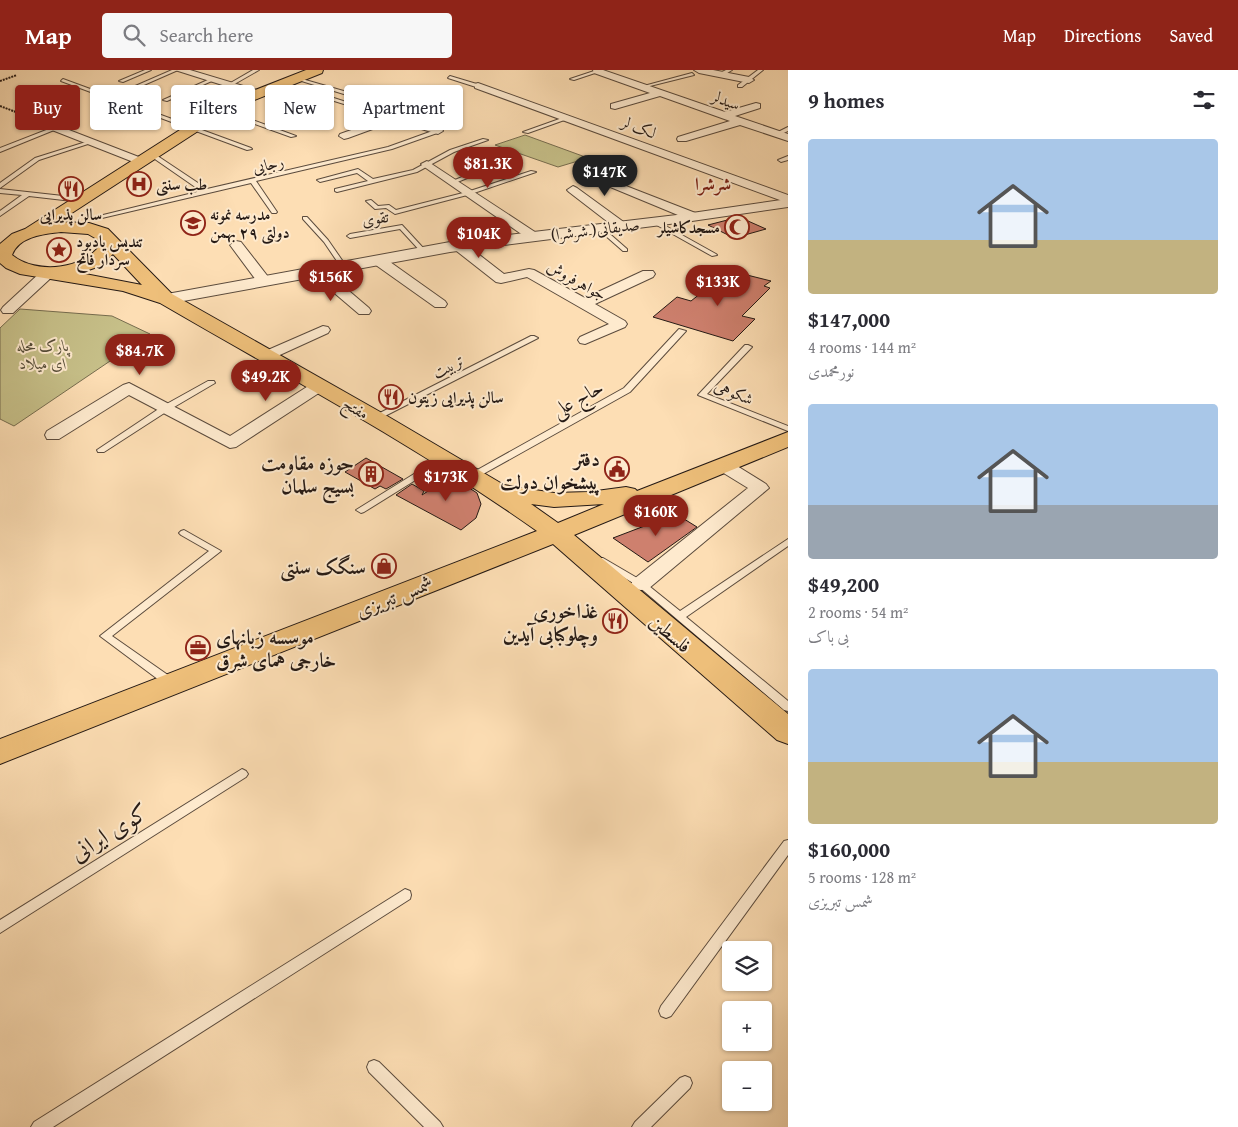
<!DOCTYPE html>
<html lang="en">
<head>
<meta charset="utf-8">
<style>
  :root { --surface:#fff; --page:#f7f7f7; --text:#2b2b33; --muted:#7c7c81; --accent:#8f2418 }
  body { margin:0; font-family:"Gentium Book Plus",Amiri,serif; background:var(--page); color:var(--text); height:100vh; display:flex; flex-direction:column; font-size:19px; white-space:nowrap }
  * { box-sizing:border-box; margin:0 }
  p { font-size:16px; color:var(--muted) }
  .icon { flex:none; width:28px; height:28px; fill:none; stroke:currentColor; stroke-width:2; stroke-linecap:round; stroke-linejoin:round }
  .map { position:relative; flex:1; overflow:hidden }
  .details { display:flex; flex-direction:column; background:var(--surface); width:450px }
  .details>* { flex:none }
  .guide { position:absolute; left:15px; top:15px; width:475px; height:45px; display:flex; gap:10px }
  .tools { position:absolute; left:722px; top:871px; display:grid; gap:10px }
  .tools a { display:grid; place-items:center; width:50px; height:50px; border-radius:5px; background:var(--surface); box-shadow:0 1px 4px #0004; font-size:25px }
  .price { position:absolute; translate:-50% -42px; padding:0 11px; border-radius:18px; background:var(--accent); color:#fff; font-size:16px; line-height:32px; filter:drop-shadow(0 1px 2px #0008) }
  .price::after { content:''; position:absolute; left:50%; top:30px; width:15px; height:11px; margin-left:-8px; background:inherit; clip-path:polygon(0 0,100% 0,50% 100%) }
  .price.on { background:#222; color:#fff }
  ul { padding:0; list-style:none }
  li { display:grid; align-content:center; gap:10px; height:265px; padding:0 20px }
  li span { display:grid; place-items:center; height:155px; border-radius:5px; color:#555 }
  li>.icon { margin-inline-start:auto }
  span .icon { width:90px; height:90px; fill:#fffc; stroke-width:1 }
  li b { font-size:21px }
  h2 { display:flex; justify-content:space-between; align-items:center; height:60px; padding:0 20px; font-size:21px }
  .tag { padding:0 18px; border-radius:5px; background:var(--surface); box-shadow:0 1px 4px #0004; font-size:18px; line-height:45px }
  .tag.on { background:var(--accent); color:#fff }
  header { display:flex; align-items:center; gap:30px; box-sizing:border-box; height:70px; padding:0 25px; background:var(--accent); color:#fff }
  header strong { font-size:24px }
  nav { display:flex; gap:28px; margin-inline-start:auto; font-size:18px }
  .search { width:350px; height:45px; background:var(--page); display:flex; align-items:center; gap:12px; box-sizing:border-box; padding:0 18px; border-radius:5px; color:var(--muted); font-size:19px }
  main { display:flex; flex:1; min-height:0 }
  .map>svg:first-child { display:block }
  .green { fill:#c6bf88; stroke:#766c4e }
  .building { fill:#ce806e; stroke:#251a15 }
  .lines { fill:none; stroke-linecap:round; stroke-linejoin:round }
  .service-casing { stroke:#5b4b3d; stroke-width:2 }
  .minor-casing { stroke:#5b4b3d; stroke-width:2 }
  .tertiary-casing { stroke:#5b4b3d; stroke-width:2 }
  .primary-casing { stroke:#251a15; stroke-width:2 }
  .path { stroke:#251a15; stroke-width:2; stroke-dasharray:2 1; stroke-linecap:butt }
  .service { fill:#feeace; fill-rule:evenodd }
  .minor { fill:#feeace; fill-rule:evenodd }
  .tertiary { fill:#feeace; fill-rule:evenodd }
  .primary { fill:#eebf7a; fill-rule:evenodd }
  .labels { text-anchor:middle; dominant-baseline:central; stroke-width:4; stroke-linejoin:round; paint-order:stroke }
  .far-street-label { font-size:16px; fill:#251a15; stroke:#feeace }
  .far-poi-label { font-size:16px; font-weight:bold; fill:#251a15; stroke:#feeace; text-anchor:start }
  .far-park-label { font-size:16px; font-style:italic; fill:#554c38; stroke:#feeace }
  .far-neighbourhood-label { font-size:18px; font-weight:bold; fill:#7a1f14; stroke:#feeace }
  .street-label { font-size:20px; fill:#251a15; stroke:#feeace }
  .poi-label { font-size:20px; font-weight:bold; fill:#251a15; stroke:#feeace; text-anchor:end }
  .near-street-label { font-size:24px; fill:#251a15; stroke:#feeace }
</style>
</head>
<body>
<header>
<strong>Map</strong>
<div class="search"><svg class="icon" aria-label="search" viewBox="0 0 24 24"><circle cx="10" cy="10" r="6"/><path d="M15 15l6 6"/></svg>Search here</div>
<nav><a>Map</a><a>Directions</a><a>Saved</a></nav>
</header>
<main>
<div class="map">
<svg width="788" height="1057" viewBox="0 0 788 1057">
  <rect width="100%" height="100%" fill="#fddeb4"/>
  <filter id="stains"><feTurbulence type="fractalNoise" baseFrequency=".004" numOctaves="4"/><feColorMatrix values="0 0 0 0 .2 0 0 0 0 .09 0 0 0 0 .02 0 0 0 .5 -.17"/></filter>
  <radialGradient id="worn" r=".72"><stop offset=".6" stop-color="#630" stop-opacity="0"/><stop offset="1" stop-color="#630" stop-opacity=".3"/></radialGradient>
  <path class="green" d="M525 65 588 88 558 97 495 75Z
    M20 239 112 246 150 264 14 356 0 349V258Z"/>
  <path class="building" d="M739 147 766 159 734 168 708 155Z
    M735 202 771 211 764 216 770 218 742 246 755 249 733 271 653 247 677 227 691 231 720 208 727 210Z
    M366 388 403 409 386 419 380 416 375 419 345 402Z
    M451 406 477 423 481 434 476 448 461 460 396 425 412 414 424 421 422 425Z
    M676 444 697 457 648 492 613 468Z"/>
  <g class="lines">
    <defs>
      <path id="service" d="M145 0H151L123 12 119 11Z
        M172 0H178L137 18 133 17Z
        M253 0H259L231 16 227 15Z
        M597 0H604L574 10 570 9Z
        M726 0H732L724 5H720V3Z
        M758 0H763L742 17H738V15Z
        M692 3 694 5 642 18 640 17Z
        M450 6 480 15V16L476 17 448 8Z
        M295 7 347 22 362 18 364 19 347 25 295 9Z
        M63 9 251 78 252 79 247 80 61 11Z
        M210 9 214 10 167 31 163 30Z
        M280 12H284L368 39 363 40 280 14Z
        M219 39H223L296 66 291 67 219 41Z
        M565 47 570 48 528 63 523 62Z
        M54 57 59 58 0 82V78Z
        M788 57V61L777 66 774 64Z
        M438 59 441 61 440 62 392 79 256 111 277 142 276 143H272L251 113 102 148 99 146 201 121 149 85V83H153L207 119 388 77Z
        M483 69 488 70 454 82 417 102 337 122 335 121V119L368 111 357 103 320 112 317 110 358 99 373 109 413 100 450 80Z
        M89 71 94 72 39 90 0 118V113L35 88Z
        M788 86V90L781 92 778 90Z
        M494 94 499 95 455 113 450 112Z
        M531 101 536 102 471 124 395 144 386 138 375 139 366 131 371 130 378 136 389 135 396 140 467 122Z
        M0 119 81 128 84 130 81 132 29 126 0 146V141L22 125 0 123Z
        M303 147H307L328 170 346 196 345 197H341L324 172 303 149Z
        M655 150 716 184 717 185 712 186 653 153 652 152Z
        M402 155 426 181V183H422L400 159 350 168 347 166 350 164Z
        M599 158H603L627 179V181H623L599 160Z
        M679 259 686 261 630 322 476 408H470L469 406 470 404 624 318Z
        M531 266H534L538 268 377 350H374L370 348Z
        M745 275H748L752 277 707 324 788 356V361L698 325Z
        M208 311H214L215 313 169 340 104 382H98L97 380 163 336Z
        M443 386 447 389 446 391 364 442 361 443 356 440Z
        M184 460 221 481 112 566 175 610 176 613 175 616H167L100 566 209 481 181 465 179 463 181 461Z
        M788 469V476L686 547 788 631V641L784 640 638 516 595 490 597 488H603L644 512 680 541Z
        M242 699 246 701 248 704 246 707 0 863V850Z
        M788 770V785L671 946 666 948 661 946 659 941 661 936 784 771Z
        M405 819 410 821 411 825 410 829 53 1057H31L34 1052Z
        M374 990 379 992 440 1052 443 1057H424L369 1002 367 997 369 992Z
        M685 1006 690 1008 692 1013 690 1018 651 1057H632L635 1052 680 1008Z"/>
      <path id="minor" d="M175 0H190L260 21 262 23 257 26 254 25Z
        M593 0H603L725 42 756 33 760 34V38L735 46 788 64V71L740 55 686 71H678L677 69 678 67 730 51 660 26 615 39 611 38V34L650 23 594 3Z
        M694 0H713L749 7 754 10 749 13 699 3Z
        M478 13 788 125V133L475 18V14Z
        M388 47 409 49 442 59 443 61 438 64 408 55 389 53 348 68 344 69 339 66 340 64Z
        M56 55 144 89 146 91 144 93H136L52 60 51 58Z
        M427 91 538 164 540 167 538 170H530L423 96 421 94Z
        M595 104 698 144 700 147 698 150H690L591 109 589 107 591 105Z
        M573 116 577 118 625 153 627 156 625 159H617L569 122 567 120Z
        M236 171 241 172 269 208 271 211 269 214H259L230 175Z
        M459 172 464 173 504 204 529 199 534 200 585 228 643 201H653L655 204 653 207 595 234 625 251 627 254 625 257 585 274 580 273 578 270 580 267 609 254 527 207 501 213 496 212 454 179 453 176Z
        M378 186 383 187 445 231 447 234 445 237H435L373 193 371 190 373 187Z
        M317 197 322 198 369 238 371 241 369 244H359L312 204 310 201 312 198Z
        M48 199 55 203 53 206 13 243H3L1 240 3 237 43 200Z
        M323 256 328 257 330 260 328 263 271 289H261L258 286 261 283Z
        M319 311 325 313 327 316 325 319 236 377 230 378 129 325 59 369H47L45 365 47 361 123 315 129 313 230 366 313 313Z
        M723 390 729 391 766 414 769 418 648 519 641 520 634 519 631 514 634 509 748 418 717 399 714 395 717 391Z"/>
      <path id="tertiary" d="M788 129V137L685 152 450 182 167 234 161 233 159 229 161 225 167 224 450 172 685 144Z"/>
      <path id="primary" d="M306 0H323L322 3 232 39 58 152 89 153 108 159 172 224 382 343 504 415 554 423 589 422 626 417 635 419 637 421 788 362V377L574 465 788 644V674L777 670 553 474 0 694V669L537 461C417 376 287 307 160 233L123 221 20 204 6 198 0 193V174L12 164 25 159 222 33ZM61 162 88 164 102 172C86 200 36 205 12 185 19 166 44 164 61 162ZM113 184 142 215 80 203 100 196ZM531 434 554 437 604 434 558 453Z"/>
    </defs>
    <use href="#service" class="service-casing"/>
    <use href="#minor" class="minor-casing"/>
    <use href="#tertiary" class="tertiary-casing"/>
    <use href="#primary" class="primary-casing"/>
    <path class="path" d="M0 11 17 5
      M0 36 37 50"/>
    <use href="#service" class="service"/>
    <use href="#minor" class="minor"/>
    <use href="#tertiary" class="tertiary"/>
    <use href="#primary" class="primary"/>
  </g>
  <defs>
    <symbol id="hospital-ring" viewBox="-11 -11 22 22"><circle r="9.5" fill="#feeace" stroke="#8f2418" stroke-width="1.5"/><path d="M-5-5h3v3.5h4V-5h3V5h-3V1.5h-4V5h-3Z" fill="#8f2418"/></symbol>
    <symbol id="restaurant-ring" viewBox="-11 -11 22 22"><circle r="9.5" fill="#feeace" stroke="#8f2418" stroke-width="1.5"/><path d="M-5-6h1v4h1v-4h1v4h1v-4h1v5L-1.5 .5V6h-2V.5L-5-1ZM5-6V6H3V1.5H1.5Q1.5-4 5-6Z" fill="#8f2418"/></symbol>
    <symbol id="school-ring" viewBox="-11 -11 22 22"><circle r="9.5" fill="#feeace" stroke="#8f2418" stroke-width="1.5"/><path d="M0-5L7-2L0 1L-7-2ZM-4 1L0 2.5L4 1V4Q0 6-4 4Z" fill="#8f2418"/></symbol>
    <symbol id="mosque-ring" viewBox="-11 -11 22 22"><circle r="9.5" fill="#feeace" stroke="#8f2418" stroke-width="1.5"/><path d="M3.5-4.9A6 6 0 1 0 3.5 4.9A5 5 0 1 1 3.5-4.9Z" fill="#8f2418"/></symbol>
    <symbol id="sight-ring" viewBox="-11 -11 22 22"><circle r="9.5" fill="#feeace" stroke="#8f2418" stroke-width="1.5"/><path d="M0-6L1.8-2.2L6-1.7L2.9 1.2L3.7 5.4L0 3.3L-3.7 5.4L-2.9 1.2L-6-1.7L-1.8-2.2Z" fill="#8f2418"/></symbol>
    <symbol id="civic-ring" viewBox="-11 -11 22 22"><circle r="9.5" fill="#feeace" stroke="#8f2418" stroke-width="1.5"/><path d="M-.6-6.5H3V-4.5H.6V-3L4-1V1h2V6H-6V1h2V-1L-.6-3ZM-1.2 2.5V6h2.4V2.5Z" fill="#8f2418"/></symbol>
    <symbol id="building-ring" viewBox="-11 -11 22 22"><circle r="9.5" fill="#feeace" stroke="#8f2418" stroke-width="1.5"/><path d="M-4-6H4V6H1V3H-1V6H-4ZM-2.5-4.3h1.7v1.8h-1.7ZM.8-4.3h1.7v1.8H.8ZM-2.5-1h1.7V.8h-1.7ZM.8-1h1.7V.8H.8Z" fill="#8f2418"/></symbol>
    <symbol id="shop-ring" viewBox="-11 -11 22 22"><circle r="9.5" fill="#feeace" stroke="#8f2418" stroke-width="1.5"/><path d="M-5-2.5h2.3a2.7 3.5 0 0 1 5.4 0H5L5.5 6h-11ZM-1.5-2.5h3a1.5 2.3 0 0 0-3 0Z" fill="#8f2418"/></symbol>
    <symbol id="office-ring" viewBox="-11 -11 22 22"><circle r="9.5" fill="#feeace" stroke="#8f2418" stroke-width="1.5"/><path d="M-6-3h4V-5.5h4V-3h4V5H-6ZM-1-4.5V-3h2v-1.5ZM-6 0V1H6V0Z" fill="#8f2418"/></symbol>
  </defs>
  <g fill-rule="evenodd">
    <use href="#hospital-ring" x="125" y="100" width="28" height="28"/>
    <use href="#restaurant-ring" x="57" y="105" width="28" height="28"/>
    <use href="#school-ring" x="179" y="139" width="28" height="28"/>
    <use href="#mosque-ring" x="723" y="143" width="28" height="28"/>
    <use href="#sight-ring" x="45" y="166" width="28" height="28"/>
    <use href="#restaurant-ring" x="377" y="313" width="28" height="28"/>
    <use href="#civic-ring" x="603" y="385" width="28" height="28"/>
    <use href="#building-ring" x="357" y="390" width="28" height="28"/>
    <use href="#shop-ring" x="370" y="482" width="28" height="28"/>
    <use href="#restaurant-ring" x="601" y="537" width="28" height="28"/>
    <use href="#office-ring" x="184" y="564" width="28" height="28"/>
  </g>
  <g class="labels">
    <g class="far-street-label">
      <text transform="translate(726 30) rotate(19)">سیدلر</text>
      <text transform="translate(639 57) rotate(20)">لک لر</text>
      <text transform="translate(268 94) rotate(-13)">رجایی</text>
      <text transform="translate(375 148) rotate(-9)">تقوی</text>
      <text transform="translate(595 159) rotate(-7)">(شرشرا )صدیقانی</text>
      <text transform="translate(577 210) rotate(29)">جواهرفروش</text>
      <text transform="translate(448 296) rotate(-27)">تربیت</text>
      <text transform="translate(734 322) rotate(22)">شکوهی</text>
      <text transform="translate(356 338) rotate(30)">مفتح</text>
    </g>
    <g class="far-poi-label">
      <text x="156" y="114">طب سنتی</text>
      <text x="71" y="144" text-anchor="middle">سالن پذیرایی</text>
      <text x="210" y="144">مدرسه نمونه<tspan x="210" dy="18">دولتی ۲۹ بهمن</tspan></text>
      <text x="720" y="157" text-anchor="end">مسجدکاشیلر</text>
      <text x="76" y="171">تندیس یادبود<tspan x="76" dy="18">سردار فاتح</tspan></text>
      <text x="408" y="327">سالن پذیرایی زیتون</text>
    </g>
    <g class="far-park-label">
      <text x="43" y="275">پارک محله<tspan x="43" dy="18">ای میلاد</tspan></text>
    </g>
    <g class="far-neighbourhood-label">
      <text x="713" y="113">شرشرا</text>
    </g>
    <g class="street-label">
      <text transform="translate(577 328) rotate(-29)">حاج علی</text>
      <text transform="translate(394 526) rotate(-22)">شمس تبریزی</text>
      <text transform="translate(671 563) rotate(40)">فلسطین</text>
    </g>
    <g class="poi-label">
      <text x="600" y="388">دفتر<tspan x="600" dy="23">پیشخوان دولت</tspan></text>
      <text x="354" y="392">حوزه مقاومت<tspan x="354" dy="23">بسیج سلمان</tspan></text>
      <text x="366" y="496">سنگک سنتی</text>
      <text x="598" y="540">غذاخوری<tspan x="598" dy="23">وچلوکبابی آیدین</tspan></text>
      <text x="216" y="566" text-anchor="start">موسسه زبانهای<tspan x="216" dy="23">خارجی همای شرق</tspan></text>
    </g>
    <g class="near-street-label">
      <text transform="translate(109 762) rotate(-32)">کوی ایرانی</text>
    </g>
  </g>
  <rect width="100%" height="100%" filter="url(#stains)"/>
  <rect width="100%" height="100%" fill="url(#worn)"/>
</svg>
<div class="tools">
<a><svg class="icon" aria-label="layers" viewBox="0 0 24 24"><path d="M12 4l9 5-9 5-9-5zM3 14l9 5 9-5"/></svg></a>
<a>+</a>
<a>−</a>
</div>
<b class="price" style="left:488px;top:119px">$81.3K</b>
<b class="price on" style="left:605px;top:127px">$147K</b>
<b class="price" style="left:479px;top:189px">$104K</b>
<b class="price" style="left:331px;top:232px">$156K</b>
<b class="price" style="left:718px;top:237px">$133K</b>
<b class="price" style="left:140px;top:306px">$84.7K</b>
<b class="price" style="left:266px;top:332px">$49.2K</b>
<b class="price" style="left:446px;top:432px">$173K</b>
<b class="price" style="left:656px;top:467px">$160K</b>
<div class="guide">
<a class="tag on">Buy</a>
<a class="tag">Rent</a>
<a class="tag">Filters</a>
<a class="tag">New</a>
<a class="tag">Apartment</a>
</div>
</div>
<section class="details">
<h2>9 homes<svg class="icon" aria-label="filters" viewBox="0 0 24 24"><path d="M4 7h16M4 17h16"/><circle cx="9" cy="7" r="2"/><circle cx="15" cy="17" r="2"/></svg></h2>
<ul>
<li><span style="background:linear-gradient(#a9c7e8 65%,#c2b280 0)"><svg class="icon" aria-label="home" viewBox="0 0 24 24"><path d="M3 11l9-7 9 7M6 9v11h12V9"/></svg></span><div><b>$147,000</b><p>4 rooms · 144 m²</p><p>نورمحمدی</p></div></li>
<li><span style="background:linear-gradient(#a9c7e8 65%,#9aa5b1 0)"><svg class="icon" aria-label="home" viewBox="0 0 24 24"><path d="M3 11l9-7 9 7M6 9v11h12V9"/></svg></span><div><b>$49,200</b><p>2 rooms · 54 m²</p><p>بی باک</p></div></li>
<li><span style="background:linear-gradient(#a9c7e8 60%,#c2b280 0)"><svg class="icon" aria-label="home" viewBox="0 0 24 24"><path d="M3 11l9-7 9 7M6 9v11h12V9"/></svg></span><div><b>$160,000</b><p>5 rooms · 128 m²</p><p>شمس تبریزی</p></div></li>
</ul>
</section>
</main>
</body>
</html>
